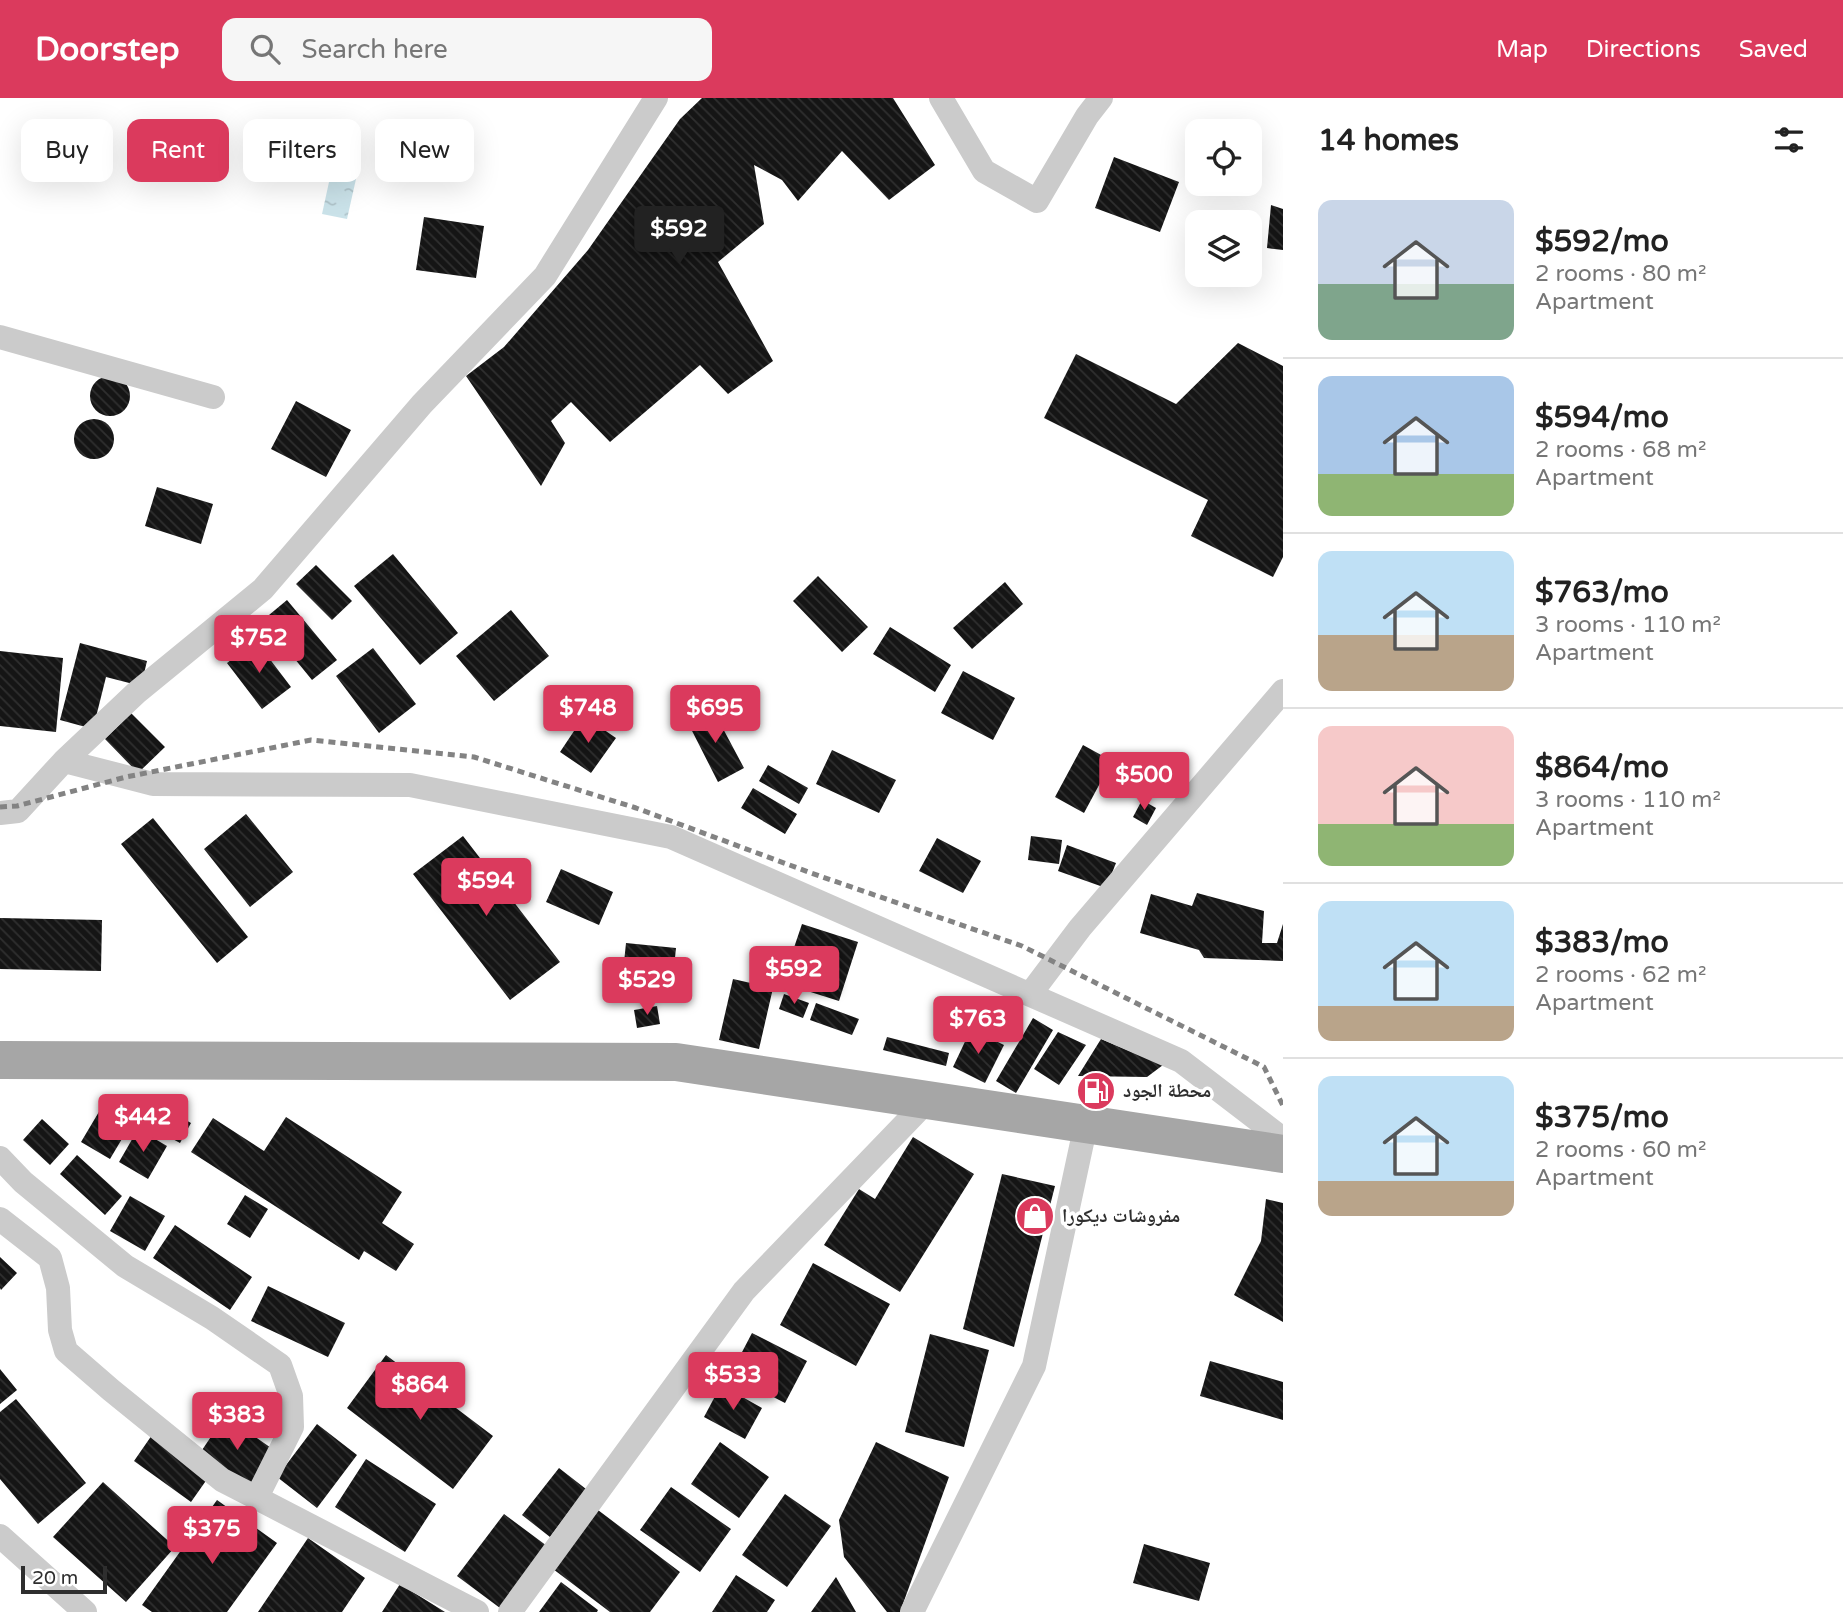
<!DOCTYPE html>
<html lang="en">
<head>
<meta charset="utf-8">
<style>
  :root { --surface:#fff; --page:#f6f6f6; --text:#222; --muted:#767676; --line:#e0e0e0; --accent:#db3a5d }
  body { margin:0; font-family:"Varela Round","Noto Naskh Arabic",sans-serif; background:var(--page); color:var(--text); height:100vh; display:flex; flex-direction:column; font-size:26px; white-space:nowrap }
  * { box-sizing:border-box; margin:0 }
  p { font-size:23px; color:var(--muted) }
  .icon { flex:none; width:38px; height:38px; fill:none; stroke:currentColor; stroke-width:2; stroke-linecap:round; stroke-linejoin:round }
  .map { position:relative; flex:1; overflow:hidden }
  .drawer { display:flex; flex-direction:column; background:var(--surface); width:560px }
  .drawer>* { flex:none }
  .hud { position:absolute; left:21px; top:21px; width:665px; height:63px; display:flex; gap:14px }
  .tools { position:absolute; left:1185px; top:21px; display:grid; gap:14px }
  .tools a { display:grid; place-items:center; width:77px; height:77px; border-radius:14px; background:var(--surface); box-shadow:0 7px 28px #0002; font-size:35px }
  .scale { position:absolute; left:21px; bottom:18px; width:86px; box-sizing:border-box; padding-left:7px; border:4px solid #2e2e2e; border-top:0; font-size:19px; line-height:24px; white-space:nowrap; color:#2e2e2e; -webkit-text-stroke:5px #fff; paint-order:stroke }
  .price { position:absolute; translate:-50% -60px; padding:0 16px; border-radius:7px; background:var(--accent); color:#fff; font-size:23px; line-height:46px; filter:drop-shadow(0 2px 4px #0008) }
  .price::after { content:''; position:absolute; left:50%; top:42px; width:21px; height:16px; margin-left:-10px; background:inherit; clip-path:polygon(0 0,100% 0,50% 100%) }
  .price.active { background:#222; color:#fff }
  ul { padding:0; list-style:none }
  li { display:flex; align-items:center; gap:21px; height:175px; padding:0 35px }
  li+li { border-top:2px solid var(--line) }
  li span { display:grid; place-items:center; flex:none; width:196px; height:140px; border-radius:14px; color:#555 }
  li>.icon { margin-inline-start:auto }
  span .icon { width:84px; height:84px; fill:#fffc; stroke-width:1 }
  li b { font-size:30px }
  h2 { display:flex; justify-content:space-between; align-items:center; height:84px; padding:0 35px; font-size:30px }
  .tag { padding:0 24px; border-radius:14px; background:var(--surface); box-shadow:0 7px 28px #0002; font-size:24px; line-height:63px }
  .tag.active { background:var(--accent); color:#fff }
  header { display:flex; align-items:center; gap:42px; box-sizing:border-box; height:98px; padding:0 35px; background:var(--accent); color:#fff }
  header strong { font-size:33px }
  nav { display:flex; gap:38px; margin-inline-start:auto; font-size:24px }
  .search { width:490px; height:63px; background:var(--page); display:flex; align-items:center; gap:18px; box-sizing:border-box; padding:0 24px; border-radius:14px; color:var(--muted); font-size:26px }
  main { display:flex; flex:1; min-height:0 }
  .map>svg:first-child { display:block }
  .water { fill:url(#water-ripples) }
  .building { fill:url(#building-back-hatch) }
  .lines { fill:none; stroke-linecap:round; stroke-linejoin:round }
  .minor { stroke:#cbcbcb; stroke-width:24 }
  .primary { stroke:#a6a6a6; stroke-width:38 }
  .rail { stroke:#838383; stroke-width:5; stroke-dasharray:7 5; stroke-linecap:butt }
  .labels { text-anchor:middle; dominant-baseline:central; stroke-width:7; stroke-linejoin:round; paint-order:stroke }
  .poi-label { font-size:19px; font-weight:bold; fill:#2e2e2e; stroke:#fff; text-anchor:start }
</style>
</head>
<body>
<header>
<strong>Doorstep</strong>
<div class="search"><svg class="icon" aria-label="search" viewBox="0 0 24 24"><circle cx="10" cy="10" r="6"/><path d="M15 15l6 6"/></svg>Search here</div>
<nav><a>Map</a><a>Directions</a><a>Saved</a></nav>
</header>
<main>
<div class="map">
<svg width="1283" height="1514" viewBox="0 0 1283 1514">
  <defs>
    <pattern id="water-ripples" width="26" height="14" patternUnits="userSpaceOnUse" patternTransform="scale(1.75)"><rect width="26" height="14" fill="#cae2e9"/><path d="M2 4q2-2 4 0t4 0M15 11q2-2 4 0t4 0" fill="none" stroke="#aec2c8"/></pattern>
    <pattern id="building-back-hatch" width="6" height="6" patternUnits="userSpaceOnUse" patternTransform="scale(1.75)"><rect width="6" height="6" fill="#151515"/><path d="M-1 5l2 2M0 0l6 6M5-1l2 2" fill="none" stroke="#2f2f2f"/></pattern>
  </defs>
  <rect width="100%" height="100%" fill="#fff"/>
  <path class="water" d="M331 75 356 81 347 121 322 116Z"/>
  <path class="building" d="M702 0H893L935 67 889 102 842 53 798 103 782 82 754 67 764 126 718 164 773 263 728 296 700 267 610 344 571 304 551 323 565 345 541 388 466 278 504 249 588 152 680 21Z
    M1114 59 1179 84 1160 134 1095 110Z
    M1271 107 1283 111V152L1267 150Z
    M424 119 484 128 476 180 416 172Z
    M1238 245 1283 268V459L1273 479 1191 438 1208 402 1044 320 1076 256 1176 306Z
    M90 298a20 20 0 1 1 40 0a20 20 0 1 1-40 0Z
    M296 303 351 332 326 379 271 351Z
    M74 341a20 20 0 1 1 40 0a20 20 0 1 1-40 0Z
    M157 389 213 406 201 446 145 428Z
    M393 456 458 535 420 567 354 488Z
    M316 467 352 503 332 522 296 486Z
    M818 478 868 529 842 554 793 503Z
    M1005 484 1023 506 972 551 953 530Z
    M287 502 337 562 312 582 263 522Z
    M511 512 549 558 494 603 456 558Z
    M890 529 951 567 935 594 873 556Z
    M256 543 291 589 262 611 227 565Z
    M80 545 147 563 141 588 106 579 93 631 60 622Z
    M373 550 416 606 379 635 336 578Z
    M0 553 63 560 56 634 0 628Z
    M963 573 1015 600 993 642 941 615Z
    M712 610 744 670 718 684 687 623Z
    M131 615 165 649 138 675 105 641Z
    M584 618 616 640 591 675 560 654Z
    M1083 647 1112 663 1084 715 1055 699Z
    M832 652 896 682 879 715 816 686Z
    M768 667 808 690 799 706 759 683Z
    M753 690 797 716 785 736 741 710Z
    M1142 702 1156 710 1147 727 1133 719Z
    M246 716 293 774 250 809 204 751Z
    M153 720 248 839 217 865 121 746Z
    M463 738 560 864 510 902 413 776Z
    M1031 738 1062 742 1059 766 1028 762Z
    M937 740 981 763 963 795 919 773Z
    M1067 747 1116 765 1106 790 1058 773Z
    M561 771 613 794 599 827 546 804Z
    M1197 795 1264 813 1262 845H1277L1283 826V863L1204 860 1199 852 1140 835 1151 796 1192 808Z
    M0 820 102 822 101 873 0 871Z
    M802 826 858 844 839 903 782 885Z
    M626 845 676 850 671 899 621 894Z
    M733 881 773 890 759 951 719 942Z
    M784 896 809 905 803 920 779 911Z
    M816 905 859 921 852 937 810 922Z
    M657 908 660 926 637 930 634 912Z
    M1033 920 1053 932 1016 995 996 983Z
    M971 931 1004 947 985 985 953 969Z
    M1058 934 1086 947 1059 987 1034 971Z
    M887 939 949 955 946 968 883 952Z
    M1101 941 1163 967 1147 979 1078 978Z
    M157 1006 191 1025 180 1045 145 1026Z
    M103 1007 132 1024 110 1061 81 1044Z
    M286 1019 402 1094 382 1125 414 1146 396 1173 364 1153 359 1162 191 1054 213 1020 264 1053Z
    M42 1021 69 1046 50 1067 23 1042Z
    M138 1031 167 1048 148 1081 119 1064Z
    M913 1039 974 1076 900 1194 824 1147 859 1091 875 1101Z
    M77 1057 122 1098 105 1117 60 1076Z
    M1002 1076 1055 1088 1014 1249 963 1231Z
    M245 1097 268 1111 250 1140 227 1126Z
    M130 1098 165 1118 145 1153 110 1133Z
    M1266 1101 1283 1105V1224L1234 1197 1261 1143Z
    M175 1127 252 1179 230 1212 153 1160Z
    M0 1159 17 1175 1 1192 0 1190Z
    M813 1165 890 1206 856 1268 780 1227Z
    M268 1188 345 1225 328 1259 251 1223Z
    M752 1235 807 1263 785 1305 730 1277Z
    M930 1236 989 1252 964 1349 905 1334Z
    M386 1257 493 1338 453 1391 347 1310Z
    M1210 1263 1283 1284V1322L1200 1298Z
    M0 1271 17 1292 0 1306Z
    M721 1287 762 1310 745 1341 704 1319Z
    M16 1301 86 1385 38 1426 0 1381V1314Z
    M225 1318 274 1352 249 1389 200 1355Z
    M317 1326 357 1357 317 1410 277 1379Z
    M152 1337 210 1377 191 1404 134 1363Z
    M720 1344 769 1379 739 1420 691 1386Z
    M876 1344 949 1379 900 1514H887L844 1459 839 1422Z
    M366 1361 436 1406 405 1454 335 1409Z
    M559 1370 586 1391 550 1439 522 1417Z
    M103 1384 175 1449 126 1504 53 1439Z
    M671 1389 731 1431 700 1474 640 1432Z
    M785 1396 831 1428 787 1489 742 1457Z
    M217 1402 277 1445 227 1514H152L142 1507Z
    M594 1409 680 1474 650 1514H610L549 1468Z
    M504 1416 547 1448 500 1510 457 1478Z
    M308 1440 365 1480 342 1514H258Z
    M1144 1446 1210 1465 1199 1503 1133 1485Z
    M736 1477 775 1502 767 1514H712Z
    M836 1479 856 1514H811Z
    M561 1484 598 1512 597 1514H539Z
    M400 1486 445 1514H382Z"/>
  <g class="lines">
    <path class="minor" d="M941 0 984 73 1037 103 1087 18 1101 0
      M0 239 213 299
      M64 663 136 595 263 491 422 306 545 178 656 0
      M0 715 18 713 64 663 153 686 410 687 671 739 1181 963 1283 1041
      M1031 895 1080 830 1283 593
      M0 1060 23 1084 125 1168 212 1220 280 1267 291 1298 292 1329 257 1399
      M0 1121 50 1160 58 1190 60 1232 66 1253 111 1292 222 1382 477 1514
      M0 1438 85 1514
      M510 1514 744 1193 928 1002
      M912 1514 1034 1268 1086 1026"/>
    <path class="primary" d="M0 962 676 964 1283 1056"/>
    <path class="rail" d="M0 709 17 708 126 679 311 642 474 659 636 710 811 775 1022 848 1264 969 1283 1008"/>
  </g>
  <defs>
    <symbol id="fuel-disc" viewBox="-11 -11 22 22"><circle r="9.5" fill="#db3a5d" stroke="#fff"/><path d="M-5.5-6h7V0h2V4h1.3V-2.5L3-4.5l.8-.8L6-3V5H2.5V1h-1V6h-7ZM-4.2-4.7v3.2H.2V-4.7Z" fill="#fff"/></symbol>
    <symbol id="shop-disc" viewBox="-11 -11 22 22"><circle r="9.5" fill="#db3a5d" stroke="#fff"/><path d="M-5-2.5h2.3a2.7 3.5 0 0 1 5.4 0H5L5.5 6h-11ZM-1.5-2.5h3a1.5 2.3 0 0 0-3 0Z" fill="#fff"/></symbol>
  </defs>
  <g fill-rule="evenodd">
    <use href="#fuel-disc" x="1074" y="971" width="44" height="44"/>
    <use href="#shop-disc" x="1013" y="1096" width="44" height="44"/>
  </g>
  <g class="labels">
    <g class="poi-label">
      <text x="1123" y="993">محطة الجود</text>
      <text x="1062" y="1118">مفروشات ديكورا</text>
    </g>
  </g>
</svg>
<div class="tools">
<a><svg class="icon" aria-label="locate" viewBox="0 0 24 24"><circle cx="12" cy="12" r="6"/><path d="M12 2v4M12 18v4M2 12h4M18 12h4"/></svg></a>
<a><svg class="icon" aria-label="layers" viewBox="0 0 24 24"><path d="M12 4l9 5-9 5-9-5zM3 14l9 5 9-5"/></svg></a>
</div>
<div class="scale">20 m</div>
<b class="price active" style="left:679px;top:168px">$592</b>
<b class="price" style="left:259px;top:577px">$752</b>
<b class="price" style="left:588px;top:647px">$748</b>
<b class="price" style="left:715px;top:647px">$695</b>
<b class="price" style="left:1144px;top:714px">$500</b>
<b class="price" style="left:486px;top:820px">$594</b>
<b class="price" style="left:794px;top:908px">$592</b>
<b class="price" style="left:647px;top:919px">$529</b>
<b class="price" style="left:978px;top:958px">$763</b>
<b class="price" style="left:143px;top:1056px">$442</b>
<b class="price" style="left:733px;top:1314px">$533</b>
<b class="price" style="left:420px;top:1324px">$864</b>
<b class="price" style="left:237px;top:1354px">$383</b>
<b class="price" style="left:212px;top:1468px">$375</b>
<div class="hud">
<a class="tag">Buy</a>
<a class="tag active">Rent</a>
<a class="tag">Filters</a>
<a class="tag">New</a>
</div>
</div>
<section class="drawer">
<h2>14 homes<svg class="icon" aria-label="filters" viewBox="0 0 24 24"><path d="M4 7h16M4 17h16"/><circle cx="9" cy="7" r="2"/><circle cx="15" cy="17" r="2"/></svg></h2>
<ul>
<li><span style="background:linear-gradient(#c9d6e8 60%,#7fa58c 0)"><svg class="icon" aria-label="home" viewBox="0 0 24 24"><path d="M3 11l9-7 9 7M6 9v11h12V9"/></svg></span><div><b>$592/mo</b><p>2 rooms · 80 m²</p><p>Apartment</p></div></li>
<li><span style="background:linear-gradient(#a9c7e8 70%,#8fb573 0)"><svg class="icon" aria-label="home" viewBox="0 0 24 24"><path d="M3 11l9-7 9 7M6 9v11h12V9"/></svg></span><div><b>$594/mo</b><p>2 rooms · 68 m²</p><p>Apartment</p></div></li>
<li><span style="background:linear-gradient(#bfe0f5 60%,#b9a48a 0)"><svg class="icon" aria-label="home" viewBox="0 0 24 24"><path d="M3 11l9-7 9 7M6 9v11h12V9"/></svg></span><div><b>$763/mo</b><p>3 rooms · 110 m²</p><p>Apartment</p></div></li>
<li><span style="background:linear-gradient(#f6c9c9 70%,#8fb573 0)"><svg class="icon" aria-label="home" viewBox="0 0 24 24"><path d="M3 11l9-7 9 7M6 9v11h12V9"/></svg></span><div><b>$864/mo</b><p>3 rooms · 110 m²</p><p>Apartment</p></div></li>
<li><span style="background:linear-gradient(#bfe0f5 75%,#b9a48a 0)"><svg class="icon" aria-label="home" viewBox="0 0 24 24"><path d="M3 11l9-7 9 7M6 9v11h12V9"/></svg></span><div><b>$383/mo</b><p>2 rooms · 62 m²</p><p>Apartment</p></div></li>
<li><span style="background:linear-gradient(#bfe0f5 75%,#b9a48a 0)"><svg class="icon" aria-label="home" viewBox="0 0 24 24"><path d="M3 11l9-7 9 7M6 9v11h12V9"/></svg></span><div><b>$375/mo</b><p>2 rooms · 60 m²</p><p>Apartment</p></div></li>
</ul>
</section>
</main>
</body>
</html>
